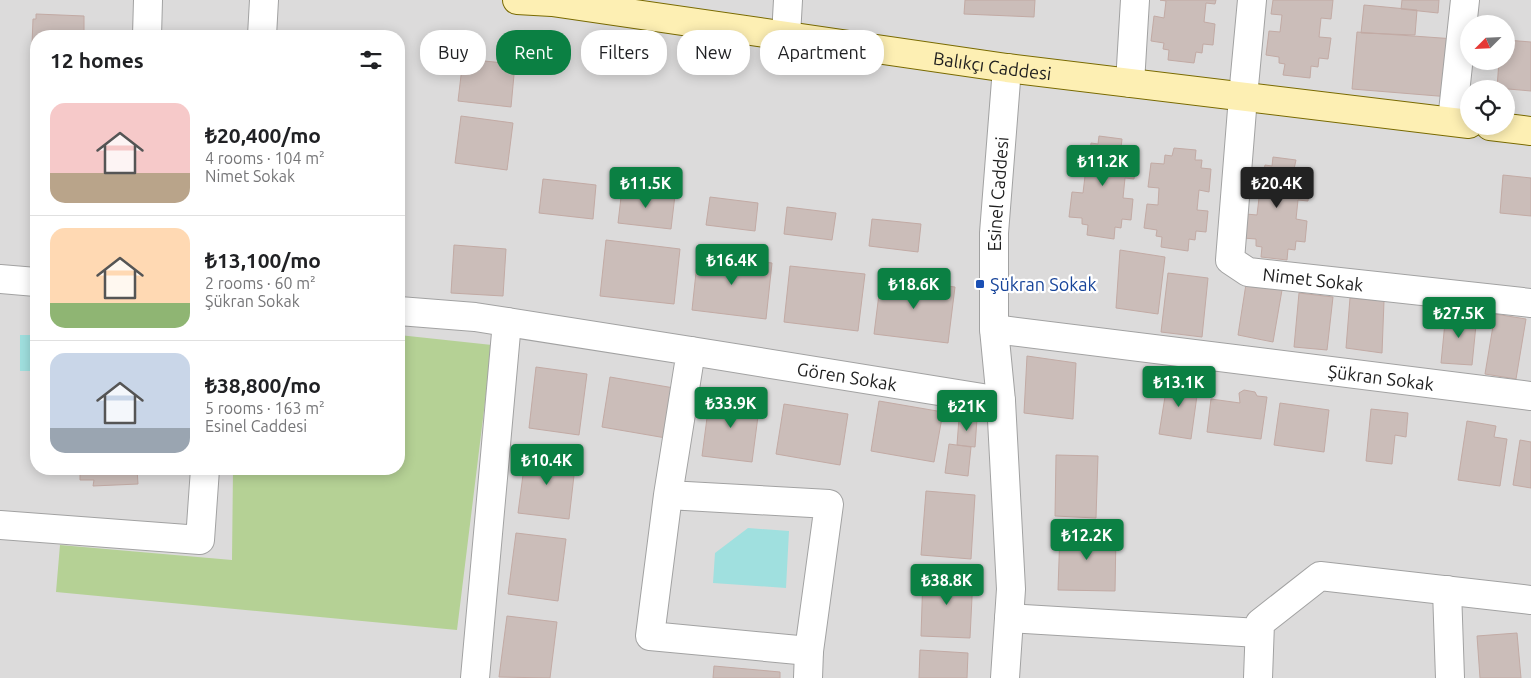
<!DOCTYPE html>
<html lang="en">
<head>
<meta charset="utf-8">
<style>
  :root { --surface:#fff; --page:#f6f6f6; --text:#202124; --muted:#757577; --line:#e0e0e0; --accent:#0b8043 }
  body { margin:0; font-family:Ubuntu,sans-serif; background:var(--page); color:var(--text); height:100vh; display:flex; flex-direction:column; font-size:19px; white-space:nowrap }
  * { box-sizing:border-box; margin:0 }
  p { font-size:16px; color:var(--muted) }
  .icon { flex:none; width:28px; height:28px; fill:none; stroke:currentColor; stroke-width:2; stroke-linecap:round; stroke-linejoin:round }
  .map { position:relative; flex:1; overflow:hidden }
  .details { position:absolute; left:30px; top:30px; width:375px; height:445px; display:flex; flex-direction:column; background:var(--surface); border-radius:20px; box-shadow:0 2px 12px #0003 }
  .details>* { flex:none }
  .hud { position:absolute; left:420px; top:30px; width:475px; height:45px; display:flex; gap:10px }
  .needle { width:32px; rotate:246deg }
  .tools { position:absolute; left:1460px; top:15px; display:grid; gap:10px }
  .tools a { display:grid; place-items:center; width:55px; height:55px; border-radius:50%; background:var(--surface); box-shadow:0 2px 12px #0003; font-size:25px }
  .price { position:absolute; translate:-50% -42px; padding:0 11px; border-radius:5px; background:var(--accent); color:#fff; font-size:16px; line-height:32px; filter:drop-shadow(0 1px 2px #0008) }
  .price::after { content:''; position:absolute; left:50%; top:30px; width:15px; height:11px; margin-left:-8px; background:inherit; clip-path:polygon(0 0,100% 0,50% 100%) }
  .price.current { background:#222; color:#fff }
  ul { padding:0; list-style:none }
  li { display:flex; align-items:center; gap:15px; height:125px; padding:0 20px }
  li+li { border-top:1px solid var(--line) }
  li span { display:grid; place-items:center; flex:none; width:140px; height:100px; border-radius:15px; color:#555 }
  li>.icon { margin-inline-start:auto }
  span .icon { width:60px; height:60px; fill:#fffc; stroke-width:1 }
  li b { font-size:21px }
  h2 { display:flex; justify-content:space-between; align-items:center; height:60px; padding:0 20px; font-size:21px }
  .tag { padding:0 18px; border-radius:20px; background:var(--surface); box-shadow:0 2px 12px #0003; font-size:18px; line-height:45px }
  .tag.current { background:var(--accent); color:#fff }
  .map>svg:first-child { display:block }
  .residential { fill:#dcdbdb; fill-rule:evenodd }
  .forest { fill:#b5d195 }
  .water { fill:#a0e0df }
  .building { fill:#cbbdb9; stroke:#c2aaa4 }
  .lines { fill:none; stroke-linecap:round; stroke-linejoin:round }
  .street-casing { stroke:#a2a2a2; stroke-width:30 }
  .secondary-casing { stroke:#796a00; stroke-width:30 }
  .street { stroke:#fff; stroke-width:28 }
  .secondary { stroke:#fdefb3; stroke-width:28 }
  .transit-dot { fill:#1a4fb4; stroke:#fff; stroke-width:2 }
  .labels { text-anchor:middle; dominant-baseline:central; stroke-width:4.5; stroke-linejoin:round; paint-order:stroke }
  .street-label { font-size:18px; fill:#1e1e1e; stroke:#fff }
  .transit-label { font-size:18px; fill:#164399; stroke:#fff; text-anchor:start }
</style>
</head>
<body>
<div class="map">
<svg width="1531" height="678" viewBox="0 0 1531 678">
  <rect width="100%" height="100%" fill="#efe8e3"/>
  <path class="residential" d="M0 0H1531V678H0ZM1469 24H1506V61H1469ZM36 36H399V469H36ZM1469 89H1506V126H1469Z"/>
  <path class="forest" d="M399 335 492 345 457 630 56 592 60 545 232 560 233 469H399Z"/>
  <path class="water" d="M20 335H36V371H20Z
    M748 528 789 531 786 588 713 583 715 553Z"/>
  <path class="building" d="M965 0H1035L1034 17 964 14Z
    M1160 0H1216L1215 4 1206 3 1204 22 1215 24 1213 45 1203 44 1202 53 1196 52 1194 63 1168 60 1169 50 1163 49 1164 43 1151 41 1154 16 1164 18 1166 1Z
    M1273 0H1333L1331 19 1321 18 1319 37 1331 38 1328 59 1319 58 1318 67 1311 66 1310 78 1283 75 1285 64 1279 63V57L1266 55 1269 31 1280 32 1282 15 1271 14Z
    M1402 0H1439L1438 13 1401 9Z
    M1364 5 1417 10 1415 35 1361 33Z
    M36 14 84 16V36H36V53V45H32L33 19H36Z
    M1357 32 1455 39 1450 97 1352 89Z
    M1506 40 1531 42V91L1497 88 1499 61H1506Z
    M463 59 515 64 511 107 458 101Z
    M34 67H36V132L31 131Z
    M461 116 513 123 507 170 455 163Z
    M1099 136 1122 139 1121 148 1128 149 1127 156 1137 157 1134 179 1125 178 1123 198 1133 199 1131 220 1122 219 1121 228 1115 227 1114 239 1087 235 1088 225 1082 224V218L1069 217 1072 192 1083 193 1085 176 1074 175 1077 151 1090 152 1091 143 1098 144Z
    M1174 148 1196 150 1195 160H1202L1201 168 1211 169 1209 192 1199 190 1197 210 1208 211 1206 232 1196 231 1195 240 1189 239 1188 251 1161 247 1162 237 1156 236 1157 230 1144 228 1147 204 1158 205 1159 188 1148 187 1151 163 1164 164 1165 155 1172 156Z
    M1273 157 1296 160 1294 169 1302 170 1301 178 1310 179 1308 201 1298 200 1296 219 1307 221 1305 242 1296 241 1295 250 1288 249 1287 260 1261 257 1262 247 1256 246V239L1243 238 1246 214 1257 215 1259 198 1248 197 1251 172 1263 174 1265 165 1272 166Z
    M1503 175 1531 178V216L1500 213Z
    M543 179 596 185 593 219 539 213Z
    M622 189 675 195 671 229 618 223Z
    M710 197 758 203 755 231 706 225Z
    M787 207 836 213 832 240 784 234Z
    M872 219 921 224 918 252 869 246Z
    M606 240 680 249 674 304 600 296Z
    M454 245 506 249 503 296 451 293Z
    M1120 250 1165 257 1158 314 1116 308Z
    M698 254 772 263 766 319 692 310Z
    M790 266 865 274 858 331 784 322Z
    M1168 273 1208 278 1202 337 1161 332Z
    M881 278 955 287 948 343 874 334Z
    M1246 284 1282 290 1273 342 1238 335Z
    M1299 293 1333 297 1327 350 1294 347Z
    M1350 298 1384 301 1382 353 1346 348Z
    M1446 312 1477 315 1472 365 1441 363Z
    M1495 314 1526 319 1516 379 1485 374Z
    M1027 356 1076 363 1073 419 1024 413Z
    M536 367 587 374 579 435 529 428Z
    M610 377 674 388 666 438 602 427Z
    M1168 378 1199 381 1191 439 1159 434Z
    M1244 390 1255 392 1257 396 1267 397 1261 439 1207 432 1211 399 1240 403 1239 393Z
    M710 395 760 401 752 462 702 456Z
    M879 401 943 412 934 462 871 451Z
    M1280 403 1329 410 1324 452 1274 445Z
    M784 404 848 414 840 465 776 454Z
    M1371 409 1408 413 1406 437 1395 435 1392 464 1366 461Z
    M959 418 977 419 975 447 957 445Z
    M1467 421 1496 426 1494 437 1507 439 1500 486 1458 480Z
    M1520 440 1531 442V488L1513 485Z
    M949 444 971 447 968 476 945 473Z
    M526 452 576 458 569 519 518 513Z
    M1056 455 1098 456 1096 518 1055 516Z
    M80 469H137L138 484 93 486 94 480H80Z
    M926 491 975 495 971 559 921 555Z
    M1060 531 1116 533 1115 591 1058 590Z
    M516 533 566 539 558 601 508 594Z
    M923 575 973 577 970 638 921 636Z
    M507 616 557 622 550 678 499 677Z
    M1517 633 1521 678H1480L1477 636Z
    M920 650 968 653 967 678H919Z
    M714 666 780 672V678H713Z"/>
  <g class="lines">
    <defs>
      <g id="street">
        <path id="s1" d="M1252 0 1243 97 1230 260 1248 272 1531 303"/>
        <path d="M147 36 148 0"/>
        <path d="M262 36 264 0"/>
        <path d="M786 36 788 0"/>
        <path d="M1130 83 1135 0"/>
        <path d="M1452 121 1465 0"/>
        <path d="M0 279 36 282"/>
        <path d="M399 311 475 317 691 351 668 495 650 636 809 651 829 504 668 495"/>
        <path id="s2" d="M994 329 1531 396"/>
        <path id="s3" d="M691 351 1001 401"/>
        <path d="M0 525 200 540 205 469"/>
        <path d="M1447 590 1450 678"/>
        <path d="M1009 618 1259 633"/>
        <path d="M475 678 507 322"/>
        <path d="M808 678 809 651"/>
        <path id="s4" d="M1005 678 1011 589 1001 401 994 329V233L1007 68"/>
        <path d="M1258 678 1260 623 1320 576 1531 600"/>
      </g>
      <g id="secondary">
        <path id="s5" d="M517 0 552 2 1007 68 1469 124"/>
        <path d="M1490 126 1531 131"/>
      </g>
    </defs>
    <use href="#street" class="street-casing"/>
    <use href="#secondary" class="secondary-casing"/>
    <use href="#street" class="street"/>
    <use href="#secondary" class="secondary"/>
  </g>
  <rect class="transit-dot" x="975" y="279" width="10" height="10" rx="2.5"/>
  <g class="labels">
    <g class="street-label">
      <text stroke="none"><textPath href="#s5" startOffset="480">Balıkçı Caddesi</textPath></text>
      <text stroke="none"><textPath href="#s4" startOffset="485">Esinel Caddesi</textPath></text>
      <text stroke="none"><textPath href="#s1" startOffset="348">Nimet Sokak</textPath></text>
      <text stroke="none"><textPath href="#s3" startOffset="158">Gören Sokak</textPath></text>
      <text stroke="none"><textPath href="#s2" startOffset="390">Şükran Sokak</textPath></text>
    </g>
    <g class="transit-label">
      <text x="990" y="284">Şükran Sokak</text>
    </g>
  </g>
</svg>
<div class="tools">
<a><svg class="needle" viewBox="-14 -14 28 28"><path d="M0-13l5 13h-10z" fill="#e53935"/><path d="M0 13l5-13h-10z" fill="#757577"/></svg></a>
<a><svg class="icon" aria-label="locate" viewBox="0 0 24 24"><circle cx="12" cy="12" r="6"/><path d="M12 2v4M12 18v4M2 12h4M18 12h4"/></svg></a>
</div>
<b class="price" style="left:1103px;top:187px">₺11.2K</b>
<b class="price" style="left:646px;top:209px">₺11.5K</b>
<b class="price current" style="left:1277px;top:209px">₺20.4K</b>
<b class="price" style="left:732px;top:286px">₺16.4K</b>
<b class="price" style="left:914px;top:310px">₺18.6K</b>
<b class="price" style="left:1459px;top:339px">₺27.5K</b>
<b class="price" style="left:1179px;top:408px">₺13.1K</b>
<b class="price" style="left:731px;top:429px">₺33.9K</b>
<b class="price" style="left:967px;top:432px">₺21K</b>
<b class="price" style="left:547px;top:486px">₺10.4K</b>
<b class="price" style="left:1087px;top:561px">₺12.2K</b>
<b class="price" style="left:947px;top:606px">₺38.8K</b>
<div class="hud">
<a class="tag">Buy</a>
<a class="tag current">Rent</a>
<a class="tag">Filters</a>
<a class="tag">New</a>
<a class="tag">Apartment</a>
</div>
<section class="details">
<h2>12 homes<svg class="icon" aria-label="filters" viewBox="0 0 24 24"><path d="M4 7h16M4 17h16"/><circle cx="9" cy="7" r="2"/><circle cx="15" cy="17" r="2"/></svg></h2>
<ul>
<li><span style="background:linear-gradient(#f6c9c9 70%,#b9a48a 0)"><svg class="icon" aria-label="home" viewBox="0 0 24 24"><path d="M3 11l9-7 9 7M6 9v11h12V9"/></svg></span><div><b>₺20,400/mo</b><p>4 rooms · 104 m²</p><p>Nimet Sokak</p></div></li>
<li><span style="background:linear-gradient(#ffd9b3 75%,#8fb573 0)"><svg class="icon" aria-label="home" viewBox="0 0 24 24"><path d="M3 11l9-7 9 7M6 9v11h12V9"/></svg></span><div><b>₺13,100/mo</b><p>2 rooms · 60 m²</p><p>Şükran Sokak</p></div></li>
<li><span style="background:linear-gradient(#c9d6e8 75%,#9aa5b1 0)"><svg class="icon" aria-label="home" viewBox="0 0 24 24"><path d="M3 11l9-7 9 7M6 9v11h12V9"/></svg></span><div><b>₺38,800/mo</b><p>5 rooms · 163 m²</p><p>Esinel Caddesi</p></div></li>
</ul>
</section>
</div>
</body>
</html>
